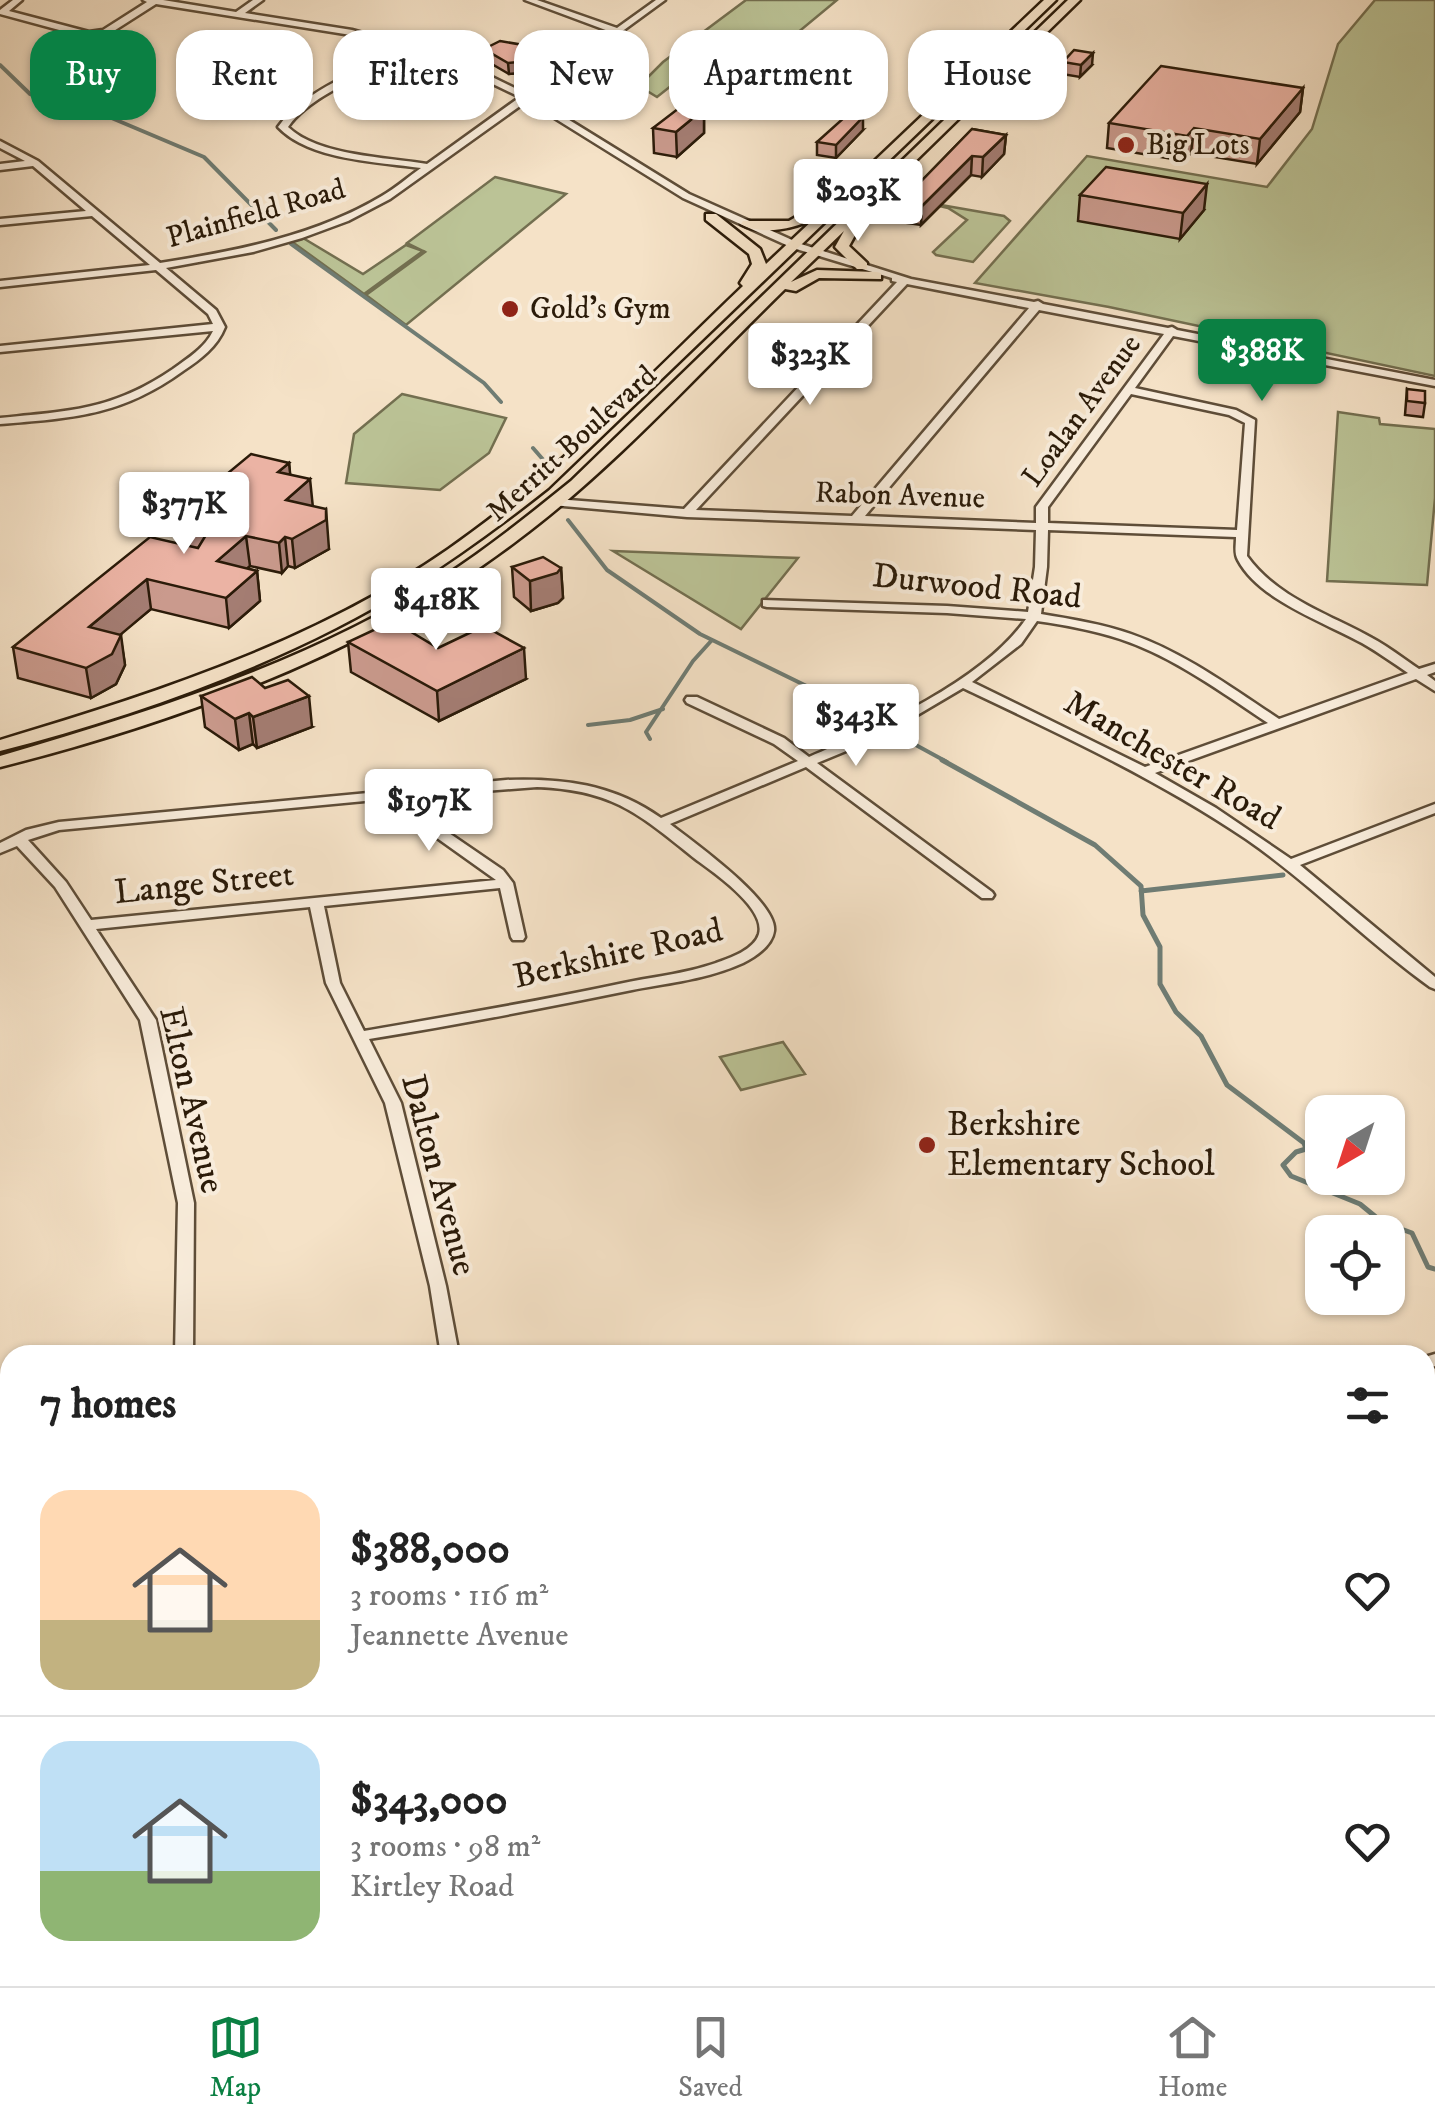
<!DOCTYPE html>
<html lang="en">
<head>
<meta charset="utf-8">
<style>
  :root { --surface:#fff; --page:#f6f6f6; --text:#222; --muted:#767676; --line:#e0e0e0; --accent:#0b8043 }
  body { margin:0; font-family:"IM FELL DW Pica",serif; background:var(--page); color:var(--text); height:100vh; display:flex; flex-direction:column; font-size:38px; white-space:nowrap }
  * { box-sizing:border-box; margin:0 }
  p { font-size:32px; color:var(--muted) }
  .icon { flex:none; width:55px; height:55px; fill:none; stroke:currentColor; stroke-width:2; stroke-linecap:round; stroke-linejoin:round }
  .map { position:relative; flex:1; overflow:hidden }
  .sheet { position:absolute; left:0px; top:1345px; width:1435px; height:642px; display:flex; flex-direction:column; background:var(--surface); border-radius:30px 30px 0 0; box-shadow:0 2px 8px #0004 }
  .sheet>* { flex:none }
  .guide { position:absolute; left:30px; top:30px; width:1375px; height:90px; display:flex; gap:20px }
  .needle { width:65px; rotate:219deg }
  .controls { position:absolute; left:1305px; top:1095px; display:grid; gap:20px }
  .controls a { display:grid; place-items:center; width:100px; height:100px; border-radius:20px; background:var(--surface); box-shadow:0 2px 8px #0004; font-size:50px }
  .price { position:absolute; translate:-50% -85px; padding:0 22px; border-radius:10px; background:#fff; color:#222; font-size:32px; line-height:65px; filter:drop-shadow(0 2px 5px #0008) }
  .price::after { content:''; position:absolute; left:50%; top:60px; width:30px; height:22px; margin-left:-15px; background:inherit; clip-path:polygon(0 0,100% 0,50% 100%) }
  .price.active { background:var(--accent); color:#fff }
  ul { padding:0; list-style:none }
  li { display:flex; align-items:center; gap:30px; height:250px; padding:0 40px }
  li+li { border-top:2px solid var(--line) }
  li span { display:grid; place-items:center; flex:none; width:280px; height:200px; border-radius:30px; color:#555 }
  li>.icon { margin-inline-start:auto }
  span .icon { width:120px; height:120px; fill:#fffc; stroke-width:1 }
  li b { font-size:42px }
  h2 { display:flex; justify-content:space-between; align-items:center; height:120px; padding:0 40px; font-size:42px }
  .chip { padding:0 35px; border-radius:30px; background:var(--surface); box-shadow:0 2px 8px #0004; font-size:35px; line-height:90px }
  .chip.active { background:var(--accent); color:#fff }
  .tabs { display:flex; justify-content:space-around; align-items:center; height:140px; border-top:2px solid var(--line); background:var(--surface); font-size:28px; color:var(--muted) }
  .tabs a { display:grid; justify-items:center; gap:5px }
  .tabs .active { color:var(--accent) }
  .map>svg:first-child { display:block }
  .green { fill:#bbc396; stroke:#736f50; stroke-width:2.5 }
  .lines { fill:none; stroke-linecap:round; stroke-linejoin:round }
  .stream-far1 { stroke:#6f7c73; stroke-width:4 }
  .stream { stroke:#6f7c73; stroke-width:5 }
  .minor-casing { stroke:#5e4d38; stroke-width:5 }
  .major-casing { stroke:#2b1b09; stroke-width:5 }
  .minor { fill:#f8ecdb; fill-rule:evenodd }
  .major { fill:#f5e2c7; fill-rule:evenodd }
  .wall { fill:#ca9a8d; stroke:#2b1b09; stroke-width:2.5 }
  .shaded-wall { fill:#a47d73; stroke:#2b1b09; stroke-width:2.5 }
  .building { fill:#ebb3a4; stroke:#2b1b09; stroke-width:2.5 }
  .poi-dot { fill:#8f2418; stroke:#f8ecdb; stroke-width:4 }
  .labels { text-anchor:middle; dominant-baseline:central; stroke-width:8; stroke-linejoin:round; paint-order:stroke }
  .far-poi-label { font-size:30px; fill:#2b1b09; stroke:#f8ecdb; text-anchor:start }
  .far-street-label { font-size:30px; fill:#2b1b09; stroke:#f8ecdb }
  .street-label { font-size:35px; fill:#2b1b09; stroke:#f8ecdb }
  .poi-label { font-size:35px; fill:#2b1b09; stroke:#f8ecdb; text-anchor:start }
</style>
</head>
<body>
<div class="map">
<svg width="1435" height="1986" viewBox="0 0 1435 1986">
  <rect width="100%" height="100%" fill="#f5e2c7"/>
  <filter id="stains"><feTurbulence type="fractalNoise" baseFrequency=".002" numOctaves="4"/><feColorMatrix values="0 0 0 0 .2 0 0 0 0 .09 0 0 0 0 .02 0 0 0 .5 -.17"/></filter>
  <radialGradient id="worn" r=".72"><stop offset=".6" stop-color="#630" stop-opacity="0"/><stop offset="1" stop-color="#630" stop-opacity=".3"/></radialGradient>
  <path class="green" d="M746 0H837L755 68 748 70 701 62 657 97 639 86 663 62Z
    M1375 0H1435V376L1109 307 975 283 1087 156 1267 187 1312 129 1338 44Z
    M495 177 566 194 406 325 366 295 425 252 407 243Z
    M918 201 1004 216 1010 221 973 262 936 255 933 252 967 220 948 208Z
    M303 238 363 274 406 245 423 251 364 294 291 241Z
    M402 394 506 418 489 453 440 490 346 483 354 434Z
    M1338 412 1379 418 1380 424 1435 429V498L1427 585 1327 581Z
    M613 551 798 558 741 629Z
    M783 1042 805 1074 741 1090 720 1057Z"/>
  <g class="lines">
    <path class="stream-far1" d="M0 65 30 94 76 103 204 157 276 230
      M291 244 484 383 501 402
      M533 448 546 463
      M568 520 607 570 700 634 874 719
      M588 725 630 720 663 709
      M903 738 947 762
      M650 739 646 732 693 661 712 640"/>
    <path class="stream" d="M942 760 1095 845 1141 886 1143 915 1160 947V984L1176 1012 1201 1036 1227 1085 1304 1143 1306 1149 1296 1152 1283 1165 1291 1176 1360 1204 1382 1222 1412 1233 1428 1267 1435 1269
      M1141 891 1283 875"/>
    <defs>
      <path id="minor" d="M13 0H22L9 11 89 32 103 30 147 2 143 0H163L236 12 253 0H263L245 13 352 30 410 46 417 45 418 48 449 56 525 93 611 32 525 0H537L617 28 656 0H665L532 97 689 194 801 244 911 279 1034 302 1038 301 1043 304 1168 328 1172 327 1177 330 1435 380V386L1173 336 1135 388 1236 410 1255 420 1247 556C1277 598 1329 614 1372 638 1389 647 1404 659 1419 669L1435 664V672L1427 675 1435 681V691L1416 679 1155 773 1216 808 1291 859 1435 804V813L1300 865 1435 977V989L1430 987C1366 941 1311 884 1246 839 1157 779 1060 734 963 688L880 737 817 763 992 892 994 895 992 898H982L806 767 670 824C692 841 778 902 774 931 772 946 755 957 743 963 708 979 669 983 632 990 544 1008 457 1025 369 1039L401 1103 446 1286 459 1355H441L430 1286 385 1103 326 983 310 907 96 929 156 1020 194 1203 193 1355H175L178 1203 140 1020 55 887 17 846 0 853V843L26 830 59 822 506 780C563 778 613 784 661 818L798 761 774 744 687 703 685 700 687 697H697L784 738 809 757C877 728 983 681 1026 619L947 613 767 607 763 606V600L947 606 1028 612 1035 567 1036 530 687 517 552 505 550 503 556 499 684 509 897 282 892 281V278L793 248 683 198 527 101 390 199 348 221 302 238 253 252 166 268 216 310 225 327C217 347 201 359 183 371 121 416 73 418 0 424V418C70 411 113 410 173 369 188 358 205 348 213 331L0 352V346L213 324 208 314 156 270 0 287V281L150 265 92 216 0 225V219L86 211 33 166 0 170V164L25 161 0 148V141L38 161 160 263C236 251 315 236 382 196 396 188 408 177 421 168 378 162 309 160 278 127 304 90 363 69 403 49L351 35 156 4 109 34 89 38 0 14V10ZM412 52 443 60 520 97 427 164C386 157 318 156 288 127 309 95 377 69 412 52ZM907 284 1029 308 852 516 696 510ZM1039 310 1164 334 1036 507V523L865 516ZM1131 394 1229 415 1245 423 1237 530 1048 523V507ZM1048 530 1236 537C1236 546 1234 553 1238 560 1259 600 1324 622 1362 643 1378 652 1393 663 1408 673L1279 719C1232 688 1185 653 1131 634 1102 624 1071 619 1041 614L1047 567ZM1037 621C1065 625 1093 630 1120 639 1174 657 1221 692 1268 723L1145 767 972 682 1021 644ZM537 787C615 790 640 815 698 861 716 874 766 909 759 934 754 950 730 958 716 963 685 974 651 977 619 984 535 1002 450 1016 364 1031L340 983 324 906 500 888 511 937 513 940H523L525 937 513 883 503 870 427 818 421 796ZM407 797 416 823 496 880 91 920 66 882 28 840 59 830Z
        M1435 1354V1366L1425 1369V1357Z
        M10 1490V1504L0 1506V1492Z
        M1435 1637V1653L1425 1656V1640Z
        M10 1774V1790L0 1793V1777Z
        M1435 1910V1928L1425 1931V1913Z
        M373 1978H413L406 1986H365L368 1979Z
        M1242 1978H1280L1273 1986H1234L1237 1979Z"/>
      <path id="major" d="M1044 0H1056L548 488C504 523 459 556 411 586 290 661 138 716 0 751V740C163 691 334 636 472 532 570 460 655 370 743 286L740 283 752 264 749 254 706 220V214H716L760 249 766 264 815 218C794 229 762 236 741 224L743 221H789L817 205 827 206Z
        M1068 0H1080L853 222 860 226 849 246 867 263V269H857L835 247 844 231 791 282 817 270 876 272 881 273V279L819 278 796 291 785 289C700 372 614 468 519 539 373 651 178 722 0 767V756C152 711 308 663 443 577 488 548 529 515 571 481Z"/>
    </defs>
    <use href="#minor" class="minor-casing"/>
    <use href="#major" class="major-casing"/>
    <use href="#minor" class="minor"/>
    <use href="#major" class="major"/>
  </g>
  <path class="wall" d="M484 49 535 57 529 61 530 72 509 74 485 60Z
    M1063 62 1092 65 1080 77 1062 74Z
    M1303 88 1300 112 1257 164 1191 153 1184 161 1107 148 1109 123Z
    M704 109V133L677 157 654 153 653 128Z
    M972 129 1006 135 1004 154 982 177 971 175 921 225 900 222 901 202Z
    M863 130 836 158 817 155V142Z
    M1080 195 1204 210 1180 239 1078 221Z
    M1407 389 1425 403 1423 417 1405 415Z
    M289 463 290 475 312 506 329 549 295 568 288 566 282 573 250 566 246 568 257 571 260 601 229 628 151 609 120 634 125 665 116 684 91 698 18 678 13 647 178 543 175 517Z
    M512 567 561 568 563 598 558 603 531 611 514 597Z
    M348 642 438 648 526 679 439 721 351 672Z
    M201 696 312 727 257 748 253 744 239 750 205 727Z"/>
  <path class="shaded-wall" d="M535 47V57L529 61 530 72 509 74 508 63Z
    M1093 53 1092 65 1080 77 1081 65Z
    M1303 88 1300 112 1257 164 1260 139Z
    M704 109V133L677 157 676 132Z
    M863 117V130L836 158V145Z
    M1194 128 1191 153 1184 161 1187 136Z
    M1006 135 1004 154 982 177 983 157Z
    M972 156 971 175 921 225 922 206Z
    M1207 184 1204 210 1180 239 1183 213Z
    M289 463 292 491 278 472Z
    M310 479 313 508 286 500Z
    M326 509 329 549 295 568 292 539Z
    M246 536 250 566 221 590 217 561Z
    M285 537 288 566 282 573 279 543Z
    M561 568 563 598 558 603 531 611 530 581Z
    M257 571 260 601 229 628 226 598Z
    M147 579 151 609 94 657 89 627Z
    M121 635 125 665 116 684 91 698 86 668Z
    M524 648 526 679 439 721 437 691Z
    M309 696 312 727 257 748 253 717Z
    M249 713 253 744 239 750 235 719Z"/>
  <path class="building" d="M500 41 535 47 520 56 529 61 508 63 484 49Z
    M1074 50 1093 53 1081 65 1063 62Z
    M1161 66 1303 88 1260 139 1194 128 1187 136 1109 123Z
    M683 105 704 109 676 132 653 128Z
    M847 115 863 117 836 145 817 142Z
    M972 129 1006 135 983 157 972 156 922 206 901 202Z
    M1106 167 1207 184 1183 213 1080 195Z
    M1407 389 1425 391V403L1407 401Z
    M251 454 289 463 278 472 310 479 286 500 326 509V520L292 539 285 537 279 543 246 536 217 561 257 571 226 598 147 579 89 627 121 635 112 654 86 668 13 647 150 537 198 548 212 525 175 517Z
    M543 557 561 568 557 573 530 581 512 567Z
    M393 621 438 648 484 626 524 648 437 691 348 642Z
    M252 677 265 688 288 680 309 696 253 717 249 713 235 719 201 696Z"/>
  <g class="poi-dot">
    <circle cx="1126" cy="145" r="10"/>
    <circle cx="510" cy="309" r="10"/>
    <circle cx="927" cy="1145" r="10"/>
  </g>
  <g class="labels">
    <g class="far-poi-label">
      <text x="1146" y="145">Big Lots</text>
      <text x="530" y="309">Gold's Gym</text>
    </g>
    <g class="far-street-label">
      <text transform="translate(256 214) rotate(-16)">Plainfield Road</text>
      <text transform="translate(1082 411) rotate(-54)">Loalan Avenue</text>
      <text transform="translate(572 444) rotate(-42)">Merritt Boulevard</text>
      <text transform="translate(900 496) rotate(2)">Rabon Avenue</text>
    </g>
    <g class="street-label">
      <text transform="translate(977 587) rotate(6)">Durwood Road</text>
      <text transform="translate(1172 761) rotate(30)">Manchester Road</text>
      <text transform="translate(204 884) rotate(-6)">Lange Street</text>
      <text transform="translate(618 954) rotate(-13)">Berkshire Road</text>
      <text transform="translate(191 1100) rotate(77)">Elton Avenue</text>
      <text transform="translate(438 1175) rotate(75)">Dalton Avenue</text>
    </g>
    <g class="poi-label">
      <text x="947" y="1125">Berkshire<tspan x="947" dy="40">Elementary School</tspan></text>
    </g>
  </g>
  <rect width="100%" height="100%" filter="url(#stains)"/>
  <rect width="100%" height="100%" fill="url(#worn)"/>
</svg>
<div class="controls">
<a><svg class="needle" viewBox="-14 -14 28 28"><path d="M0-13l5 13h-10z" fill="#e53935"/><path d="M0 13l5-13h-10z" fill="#767676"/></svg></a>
<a><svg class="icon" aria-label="locate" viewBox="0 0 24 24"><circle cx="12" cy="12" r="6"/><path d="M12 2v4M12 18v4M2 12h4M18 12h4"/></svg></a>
</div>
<b class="price" style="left:858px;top:244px">$203K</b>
<b class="price active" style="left:1262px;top:404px">$388K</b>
<b class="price" style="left:810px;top:408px">$323K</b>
<b class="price" style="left:184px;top:557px">$377K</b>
<b class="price" style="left:436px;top:653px">$418K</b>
<b class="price" style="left:856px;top:769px">$343K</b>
<b class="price" style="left:429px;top:854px">$197K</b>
<div class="guide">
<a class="chip active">Buy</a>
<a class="chip">Rent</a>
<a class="chip">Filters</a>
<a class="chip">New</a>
<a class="chip">Apartment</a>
<a class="chip">House</a>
</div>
<section class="sheet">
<h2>7 homes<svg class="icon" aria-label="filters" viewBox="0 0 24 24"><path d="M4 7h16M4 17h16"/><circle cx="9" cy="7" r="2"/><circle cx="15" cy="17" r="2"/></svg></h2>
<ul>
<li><span style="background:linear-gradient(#ffd9b3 65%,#c2b280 0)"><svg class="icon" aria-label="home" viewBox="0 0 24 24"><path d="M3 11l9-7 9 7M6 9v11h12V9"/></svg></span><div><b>$388,000</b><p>3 rooms · 116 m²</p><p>Jeannette Avenue</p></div><svg class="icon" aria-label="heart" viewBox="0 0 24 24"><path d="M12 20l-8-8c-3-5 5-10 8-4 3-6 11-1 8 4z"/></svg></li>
<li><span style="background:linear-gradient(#bfe0f5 65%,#8fb573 0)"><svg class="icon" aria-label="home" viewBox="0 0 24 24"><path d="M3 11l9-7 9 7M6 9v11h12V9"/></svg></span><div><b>$343,000</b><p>3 rooms · 98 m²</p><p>Kirtley Road</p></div><svg class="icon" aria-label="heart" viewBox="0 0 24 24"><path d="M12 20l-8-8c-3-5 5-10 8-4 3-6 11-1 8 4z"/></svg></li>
</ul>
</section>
</div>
<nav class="tabs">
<a class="active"><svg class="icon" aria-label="map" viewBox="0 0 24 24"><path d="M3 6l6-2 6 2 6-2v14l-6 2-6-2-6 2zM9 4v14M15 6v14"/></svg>Map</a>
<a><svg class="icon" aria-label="saved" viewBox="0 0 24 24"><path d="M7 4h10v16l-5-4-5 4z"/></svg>Saved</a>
<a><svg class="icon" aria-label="home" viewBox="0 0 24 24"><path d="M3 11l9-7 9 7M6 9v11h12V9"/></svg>Home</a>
</nav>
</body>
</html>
